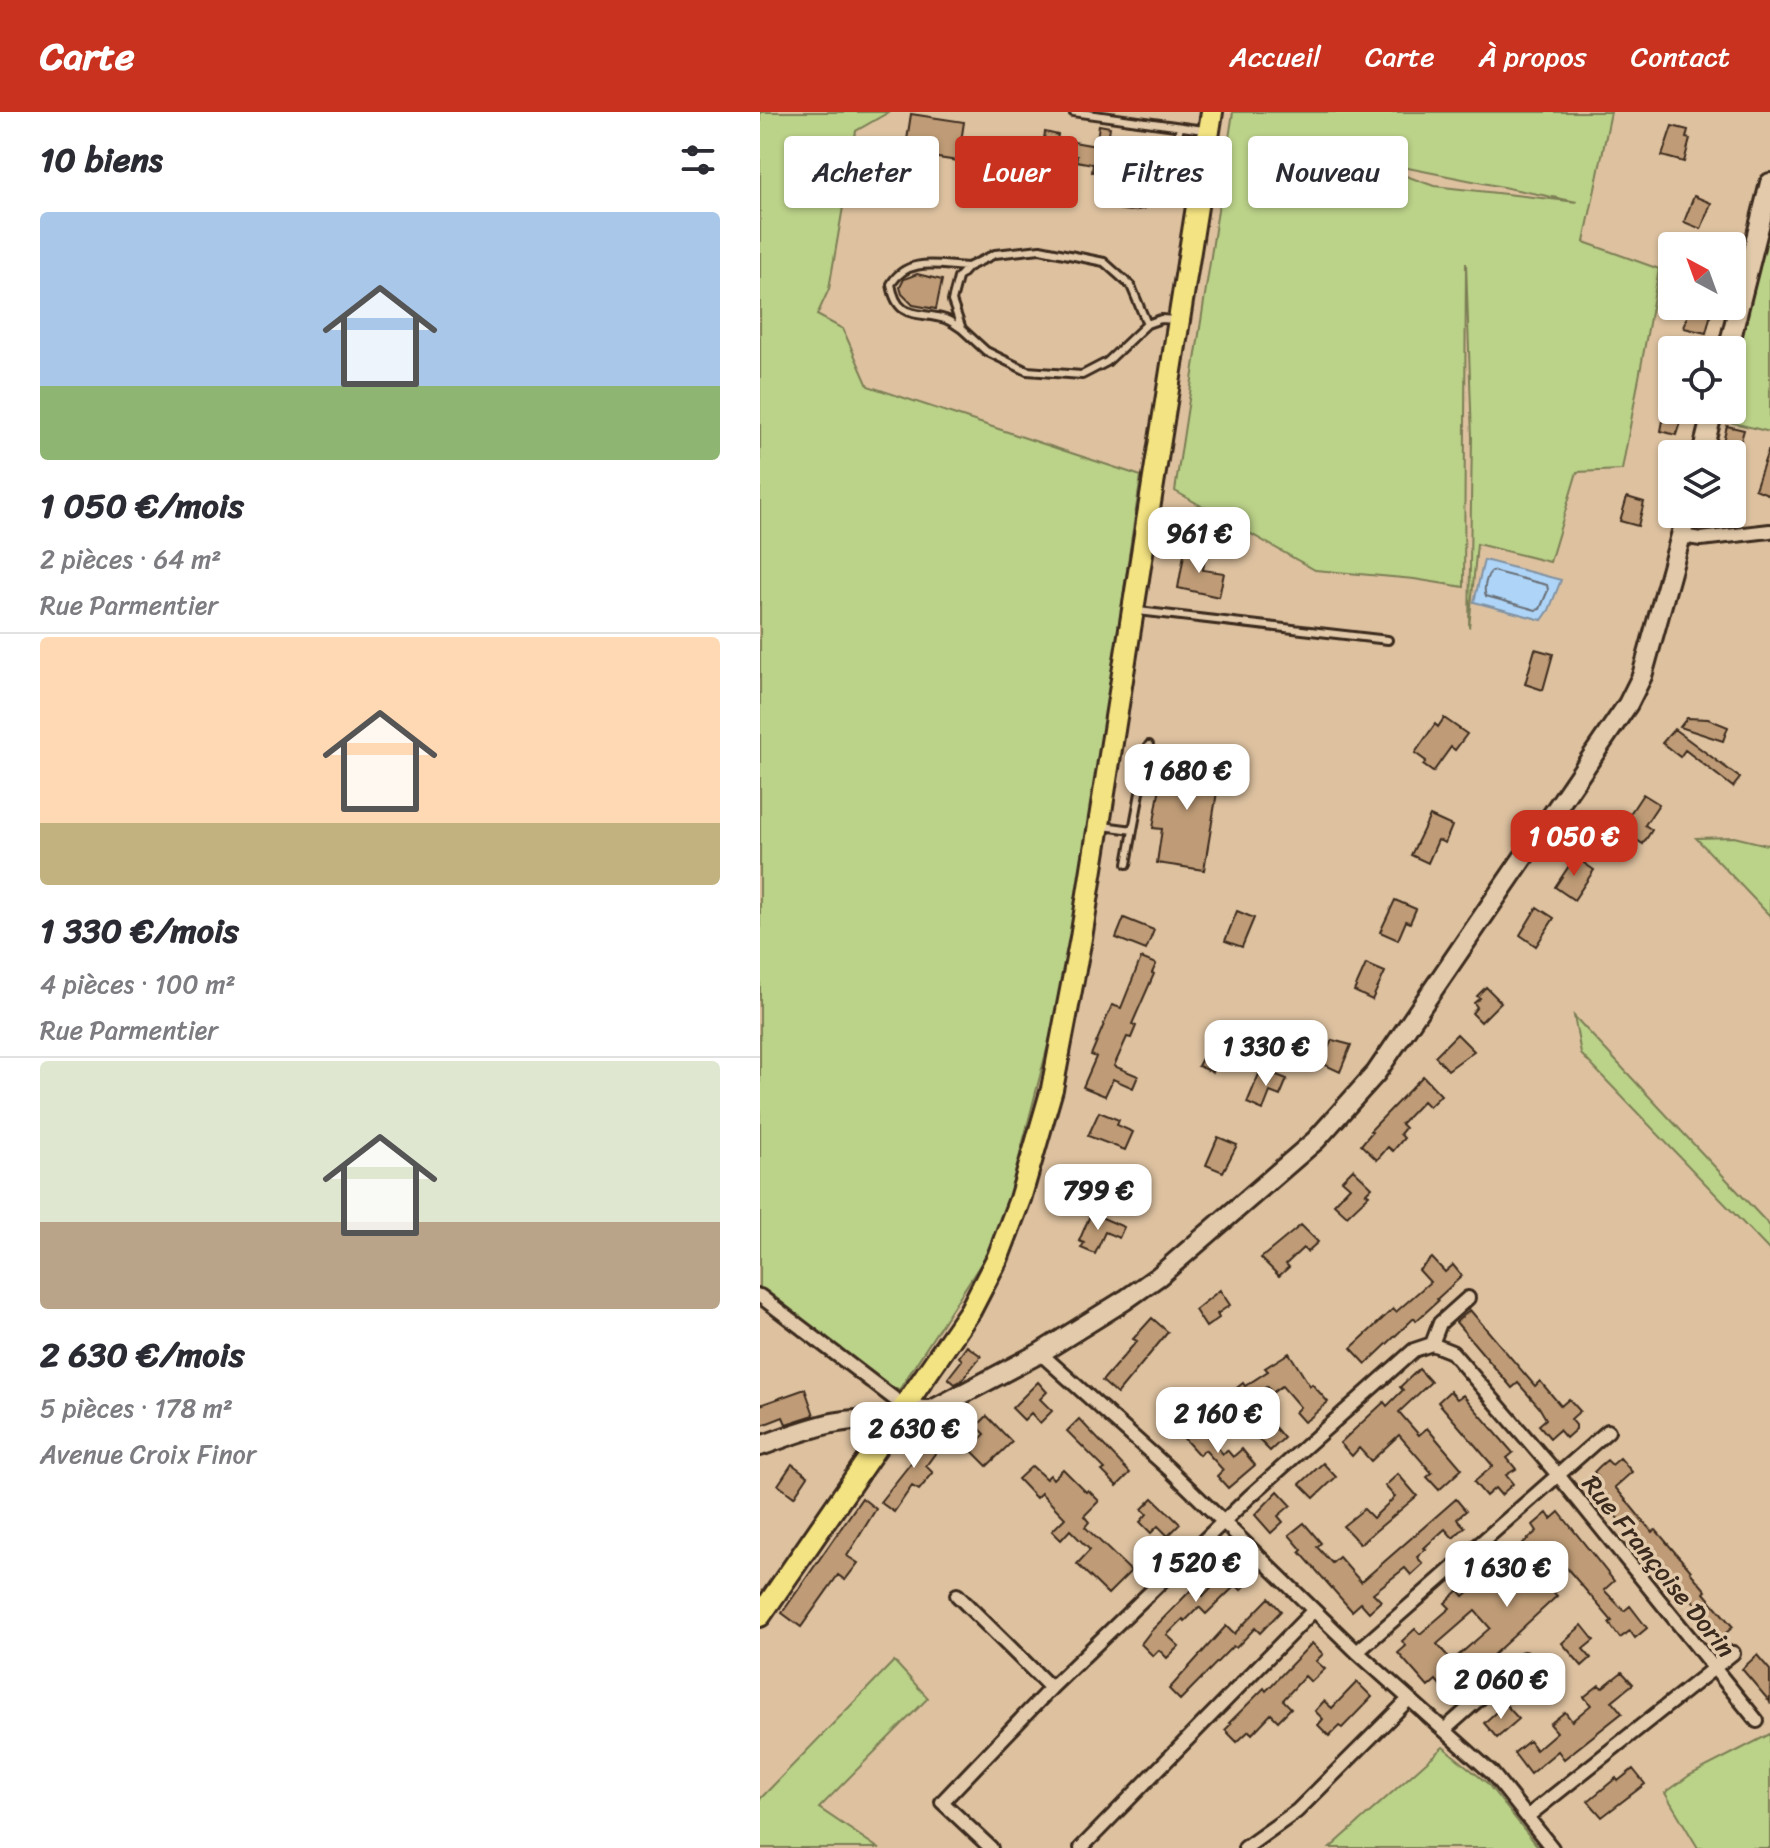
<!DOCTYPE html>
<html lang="fr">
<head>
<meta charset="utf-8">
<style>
  :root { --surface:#fff; --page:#f2f2f3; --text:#2b2b33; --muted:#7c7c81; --line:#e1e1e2; --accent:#c8321e }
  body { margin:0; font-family:Sriracha,sans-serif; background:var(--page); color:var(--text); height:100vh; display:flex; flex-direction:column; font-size:30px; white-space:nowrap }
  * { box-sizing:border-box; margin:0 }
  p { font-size:26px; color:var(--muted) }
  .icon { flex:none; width:44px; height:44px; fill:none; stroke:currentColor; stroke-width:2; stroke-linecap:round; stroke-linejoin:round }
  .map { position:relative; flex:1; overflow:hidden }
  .sheet { display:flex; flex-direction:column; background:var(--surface); width:760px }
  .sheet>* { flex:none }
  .top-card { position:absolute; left:24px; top:24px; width:760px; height:72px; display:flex; gap:16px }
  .needle { width:52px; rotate:319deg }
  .tools { position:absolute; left:898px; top:120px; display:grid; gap:16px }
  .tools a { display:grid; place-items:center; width:88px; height:88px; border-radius:8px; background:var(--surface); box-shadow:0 2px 6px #0004; font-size:40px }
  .price { position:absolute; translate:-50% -68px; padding:0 18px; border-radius:16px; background:#fff; color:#222; font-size:26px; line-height:52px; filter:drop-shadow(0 2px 4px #0008) }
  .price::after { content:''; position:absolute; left:50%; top:48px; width:24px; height:18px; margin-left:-12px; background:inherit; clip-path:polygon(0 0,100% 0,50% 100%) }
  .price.active { background:var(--accent); color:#fff }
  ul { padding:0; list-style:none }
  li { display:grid; align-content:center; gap:16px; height:424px; padding:0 40px }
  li+li { border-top:2px solid var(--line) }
  li span { display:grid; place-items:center; height:248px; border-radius:8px; color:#555 }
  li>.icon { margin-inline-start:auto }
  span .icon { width:144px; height:144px; fill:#fffc; stroke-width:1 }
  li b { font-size:34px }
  h2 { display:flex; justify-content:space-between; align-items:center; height:96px; padding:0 40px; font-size:34px }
  .tag { padding:0 28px; border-radius:8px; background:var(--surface); box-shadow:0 2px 6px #0004; font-size:28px; line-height:72px }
  .tag.active { background:var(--accent); color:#fff }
  header { display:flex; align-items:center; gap:48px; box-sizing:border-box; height:112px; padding:0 40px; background:var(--accent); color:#fff }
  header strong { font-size:38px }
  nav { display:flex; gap:44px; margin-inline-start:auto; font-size:28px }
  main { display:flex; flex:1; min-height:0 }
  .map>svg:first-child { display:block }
  .green { fill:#bbd289; stroke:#7b7e54; stroke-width:2; fill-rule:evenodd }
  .water { fill:#aed5f8; stroke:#8091a1; stroke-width:2 }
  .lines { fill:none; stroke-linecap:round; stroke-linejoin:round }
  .shore { stroke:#696e75; stroke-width:2 }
  .building { fill:#bf9c77; stroke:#3b2a1e; stroke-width:2; fill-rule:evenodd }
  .lane-casing { stroke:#3b2a1e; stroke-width:12 }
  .street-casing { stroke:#3b2a1e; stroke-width:18 }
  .secondary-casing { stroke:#3b2a1e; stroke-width:24 }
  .primary-casing { stroke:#3b2a1e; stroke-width:26 }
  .lane { stroke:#e2caab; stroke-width:6 }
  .street { stroke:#e2caab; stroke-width:12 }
  .secondary { stroke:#e2caab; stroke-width:18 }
  .primary { stroke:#f4e382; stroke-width:20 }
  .labels { text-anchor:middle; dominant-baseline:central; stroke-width:7; stroke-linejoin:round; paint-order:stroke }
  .street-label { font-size:26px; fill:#3b2a1e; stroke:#e2caab }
</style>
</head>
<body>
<header>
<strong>Carte</strong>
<nav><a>Accueil</a><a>Carte</a><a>À propos</a><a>Contact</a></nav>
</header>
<main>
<section class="sheet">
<h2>10 biens<svg class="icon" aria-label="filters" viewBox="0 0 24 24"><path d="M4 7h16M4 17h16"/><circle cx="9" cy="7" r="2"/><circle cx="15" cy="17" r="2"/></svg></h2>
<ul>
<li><span style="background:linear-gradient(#a9c7e8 70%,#8fb573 0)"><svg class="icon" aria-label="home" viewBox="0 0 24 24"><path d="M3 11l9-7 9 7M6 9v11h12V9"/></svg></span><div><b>1 050 €/mois</b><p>2 pièces · 64 m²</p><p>Rue Parmentier</p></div></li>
<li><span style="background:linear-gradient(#ffd9b3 75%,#c2b280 0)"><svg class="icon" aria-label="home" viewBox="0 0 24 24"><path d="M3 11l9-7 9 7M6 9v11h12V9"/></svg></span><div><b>1 330 €/mois</b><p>4 pièces · 100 m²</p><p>Rue Parmentier</p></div></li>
<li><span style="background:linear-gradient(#dfe7d0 65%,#b9a48a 0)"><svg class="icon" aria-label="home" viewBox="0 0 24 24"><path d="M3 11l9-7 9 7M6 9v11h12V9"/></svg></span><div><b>2 630 €/mois</b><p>5 pièces · 178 m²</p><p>Avenue Croix Finor</p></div></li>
</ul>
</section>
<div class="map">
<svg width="1010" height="1736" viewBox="0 0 1010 1736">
  <rect width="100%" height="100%" fill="#dec2a0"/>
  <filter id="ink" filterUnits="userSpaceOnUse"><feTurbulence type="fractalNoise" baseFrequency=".0125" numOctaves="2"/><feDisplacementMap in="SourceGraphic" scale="16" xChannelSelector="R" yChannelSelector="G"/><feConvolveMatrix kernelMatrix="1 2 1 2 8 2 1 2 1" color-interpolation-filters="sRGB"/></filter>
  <g filter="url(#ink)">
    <path class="green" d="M0 0H129L96 19 69 177 57 203 83 217 108 274 381 364 307 859 250 1081 235 1130 139 1278 129 1275 0 1177Z
      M473 0H851L824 130 899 157 862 358 817 360 790 450 717 432 709 516 712 326 706 151 704 475 654 467 555 458 415 379ZM598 47V46L817 90 674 74Z
      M1010 112V320L961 308 964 298H972V266Z
      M974 725 1007 733 1010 731V804L936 726Z
      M814 904 1010 1114V1139L821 942Z
      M134 1549 168 1586 59 1696 118 1736H0V1687Z
      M1010 1622V1736H938L905 1681 930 1663Z
      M683 1635 727 1671 779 1736H570Z"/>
    <path class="water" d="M724 448 801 468 789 498 782 508 714 490Z"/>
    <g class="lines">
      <path class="shore" d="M732 459 787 473 788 478 780 497 776 498 726 484C723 478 726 463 732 459Z"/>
    </g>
    <path class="building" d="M151 2 204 10 198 49 145 41Z
      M339 13 350 15 345 49 347 59 332 60 333 52 316 49 317 44 282 40 285 20 298 23 297 27 336 34Z
      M912 14 928 18 926 26 930 27 924 50 902 44Z
      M934 84 951 91 941 117 924 110Z
      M157 162 182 168 176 197 153 193 142 182 140 175 144 167Z
      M930 194H953L946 221 924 216Z
      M905 298H924L916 323 901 319Z
      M967 314 984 318 976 345 972 342 960 341Z
      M1008 339H1010V383L995 377Z
      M867 385 884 390 878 414 860 409Z
      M425 437 446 440 443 458 464 461 459 485 418 476Z
      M775 537 793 542 783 578 765 572Z
      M684 606 707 622 695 638 691 635 673 660 663 653 666 649 655 641 675 612 678 615Z
      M927 606 948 607 968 615 963 629 920 615Z
      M914 617 980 666 973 675 925 638 920 645 902 631Z
      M414 642 462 650 444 758 397 751 402 717 393 716 400 674 409 676Z
      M883 682 899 692 885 713 892 718 883 732 860 717Z
      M670 704 692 714 685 731 678 728 668 751 651 743Z
      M815 745 834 758 814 788 795 775Z
      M635 788 656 797 650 811 646 809 638 828 620 820Z
      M777 795 794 806 776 834 760 823Z
      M477 799 494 806 482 835 465 829Z
      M364 806 394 818 386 838 356 826Z
      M381 846 396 852 392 861 394 862 372 912 376 914 371 926 367 925 354 954 378 964 373 976 353 967 345 984 323 975 336 945 331 943 352 893 361 896Z
      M606 852 625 860 612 888 594 879Z
      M726 875 741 890 721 910 712 901 717 895 714 891 720 886 717 884Z
      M479 917 489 921 477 952 467 948Z
      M697 922 714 939 688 958 675 944Z
      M572 928 591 933 580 960 561 951Z
      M451 929 463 934 453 960 438 954Z
      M501 957 527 967 520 984 510 980 503 998 487 991Z
      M663 964 681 983 669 995 663 989 641 1012 645 1016 640 1022 644 1026 633 1039 628 1035 617 1048 601 1033 612 1020 610 1019Z
      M339 1000 359 1008 357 1013 373 1020 365 1038 328 1024Z
      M458 1025 477 1033 463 1060 446 1053Z
      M593 1057 612 1075 606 1081 609 1083 587 1104 574 1092 590 1075 582 1068Z
      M347 1058 366 1066 357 1086 338 1078Z
      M298 1065 321 1072 315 1086 293 1076Z
      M331 1101 364 1115 359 1126 345 1120 335 1142 321 1136 324 1131 319 1129Z
      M541 1113 558 1130 547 1140 543 1136 526 1152 529 1155 519 1164 501 1146Z
      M672 1146 685 1160 693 1153 702 1164 677 1187 678 1189 656 1209 654 1206 606 1252 591 1236 633 1197 636 1200 670 1170 659 1158Z
      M460 1178 470 1193 457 1202 459 1206 446 1215 435 1198Z
      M710 1198 775 1274 780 1269 801 1294 809 1287 820 1299 811 1307 816 1313V1317L806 1326 799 1318 790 1326 779 1313 786 1307 779 1295 758 1271 752 1276 696 1210Z
      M392 1206 408 1220 357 1282 342 1269 377 1229 373 1227Z
      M207 1234 221 1244 201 1269 195 1272 188 1266 202 1248 199 1245Z
      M529 1241 550 1274 552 1272 568 1290 550 1306 544 1310 535 1300 540 1295 522 1274 512 1281 507 1274 487 1293 485 1291 477 1299 475 1297 465 1307 453 1295 483 1271 485 1274 508 1259 505 1256Z
      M659 1257 671 1270 639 1300 659 1323 667 1316 702 1357 679 1378 667 1365 672 1361 639 1323 611 1349 599 1336 592 1344 580 1331 624 1290 627 1294 643 1278 640 1275Z
      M278 1270 287 1280 280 1287 292 1299 280 1311 271 1301 264 1308 252 1296Z
      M45 1277 54 1303 26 1312 23 1305 0 1314V1293Z
      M690 1279 697 1287 703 1283 753 1341 747 1346 756 1357 746 1363 753 1372 741 1383 735 1376 726 1384 714 1370 733 1354 678 1290Z
      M227 1304 252 1330 227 1354 210 1337 225 1322 217 1314Z
      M319 1307 370 1361 357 1374 342 1359 345 1357 307 1319Z
      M433 1308 463 1342 467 1338 473 1345 482 1337 495 1353 468 1376 457 1364 463 1358 445 1338 439 1343 419 1321Z
      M511 1311 524 1326 510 1339 496 1325Z
      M163 1316 182 1332 166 1354 173 1361 159 1378 152 1374 134 1400 120 1390 162 1337 148 1326Z
      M860 1346 872 1360 855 1375 892 1420 896 1418 931 1459 930 1460 946 1479 944 1481 973 1515 960 1526 940 1503 943 1500 926 1481 924 1483 890 1442 888 1444 830 1372 838 1365 834 1360 840 1354 847 1348 852 1353Z
      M563 1351 576 1365 554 1386 540 1372Z
      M32 1352 48 1364 34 1385 18 1373Z
      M272 1354 286 1367 290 1363 293 1367 303 1357 326 1380 328 1378 339 1389 324 1404 329 1410 325 1415 371 1459 348 1482 317 1452 330 1438 310 1418 301 1428 292 1419 305 1406 281 1381 276 1386 258 1367Z
      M638 1362 657 1384 600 1432 583 1414 604 1397 613 1406 635 1385 625 1374Z
      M518 1379 531 1393 518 1404 523 1410 511 1421 495 1403Z
      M102 1386 116 1397 87 1444 98 1451 85 1468 78 1463 41 1515 22 1501Z
      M393 1386 420 1412 408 1424 398 1414 391 1421 380 1410 387 1402 382 1397Z
      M696 1387 706 1399 697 1407 705 1415 693 1426 685 1417 664 1436 666 1437 657 1445 663 1452 651 1463 645 1456 613 1481 621 1489 609 1500 601 1491 592 1499 540 1440 542 1438 529 1423 544 1411 561 1431 557 1435 572 1451 579 1445 601 1470Z
      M799 1400 854 1469 844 1478 864 1499 870 1494 887 1516 875 1526 870 1519 860 1526 849 1511 852 1509 788 1434 768 1451 797 1484 733 1543 737 1547 692 1587 676 1568 668 1575 638 1541 646 1534 642 1529 655 1517 660 1522 690 1496 685 1491 699 1478 704 1484 727 1464 725 1462 733 1455 730 1451 742 1441 745 1444 753 1437 754 1439 777 1419 773 1413 787 1401 791 1407ZM715 1499 730 1516 692 1549 677 1532Z
      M459 1437 491 1468 481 1478 476 1473 446 1502 439 1495 425 1509 423 1507 407 1523 419 1534 407 1546 399 1538 393 1544 381 1532 391 1519 434 1475 443 1484 462 1464 447 1449Z
      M509 1486 521 1499 500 1521 495 1516 476 1536 473 1534 420 1588 409 1577 466 1514 474 1522Z
      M822 1513 834 1528 823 1537 831 1546 822 1554 802 1531Z
      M552 1531 563 1542 556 1549 565 1557 551 1570 545 1564 523 1588 531 1596 518 1609 511 1602 492 1622 489 1619 477 1630 465 1618 471 1612 469 1611 504 1576 506 1579Z
      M997 1543 1010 1558V1590L982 1557Z
      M862 1560 873 1572 852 1589 862 1601 804 1647 798 1639 770 1662 754 1641 769 1629 776 1638 797 1620 790 1612 805 1600 812 1609 831 1593 824 1585 839 1573 842 1576Z
      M597 1570 612 1585 582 1616 579 1614 569 1624 558 1613 563 1607 555 1599 564 1589 572 1596Z
      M745 1592 759 1607 737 1626 724 1611Z
      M873 1657 885 1672 842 1705 828 1689 856 1666 858 1669Z"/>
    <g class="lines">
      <defs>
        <path id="lane" d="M313 0 444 18
          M347 65 343 85C366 100 385 94 406 79L420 15
          M387 212 371 174 344 150 280 137 235 142 208 155 198 166 192 189 202 217 226 239 267 259 322 263 347 250 387 212 401 207 416 208
          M202 217C197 214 191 209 185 207 158 199 137 209 131 172 148 144 180 154 208 155
          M378 499 628 528
          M343 714 373 718 389 633
          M367 752 373 718"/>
        <path id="street" d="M921 424 941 427 1010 419
          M0 1184 145 1295
          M672 1232 680 1211 708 1186
          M280 1241 409 1357 597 1540 732 1661 792 1736
          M197 1483 291 1576
          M597 1540 848 1319
          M684 1618 764 1547
          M768 1704 973 1541
          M231 1736 182 1690 291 1576 489 1385 654 1238 672 1232 692 1240 798 1363 997 1609
          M321 1736 553 1499
          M485 1736 537 1699 649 1587"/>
        <path id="secondary" d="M968 238 1010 71
          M942 342 953 298
          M147 1291 159 1298H172L280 1241 365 1188 399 1164 556 1028 616 961 868 592 882 564 927 402
          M0 1334C44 1319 87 1299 134 1312"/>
        <path id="primary" d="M0 1504 210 1199 238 1145 260 1087 292 977 321 826 452 0"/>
      </defs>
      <use href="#lane" class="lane-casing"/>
      <use href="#street" class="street-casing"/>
      <use href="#secondary" class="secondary-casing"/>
      <use href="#primary" class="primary-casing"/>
      <use href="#lane" class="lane"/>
      <use href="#street" class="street"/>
      <use href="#secondary" class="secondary"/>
      <use href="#primary" class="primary"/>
    </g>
  </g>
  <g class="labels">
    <g class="street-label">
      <text transform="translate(899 1454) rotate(51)">Rue Françoise Dorin</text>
    </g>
  </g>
</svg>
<div class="tools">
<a><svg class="needle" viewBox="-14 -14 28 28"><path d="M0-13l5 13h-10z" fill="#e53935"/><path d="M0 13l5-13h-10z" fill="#7c7c81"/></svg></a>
<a><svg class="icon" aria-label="locate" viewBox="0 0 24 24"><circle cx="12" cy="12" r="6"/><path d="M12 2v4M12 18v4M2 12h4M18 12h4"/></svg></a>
<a><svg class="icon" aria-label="layers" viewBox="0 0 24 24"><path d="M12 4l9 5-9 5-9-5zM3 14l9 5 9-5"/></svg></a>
</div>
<b class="price" style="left:439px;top:463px">961 €</b>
<b class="price" style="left:427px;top:700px">1 680 €</b>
<b class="price active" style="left:814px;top:766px">1 050 €</b>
<b class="price" style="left:506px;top:976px">1 330 €</b>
<b class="price" style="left:338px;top:1120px">799 €</b>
<b class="price" style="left:458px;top:1343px">2 160 €</b>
<b class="price" style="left:154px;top:1358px">2 630 €</b>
<b class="price" style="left:436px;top:1492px">1 520 €</b>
<b class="price" style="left:747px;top:1497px">1 630 €</b>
<b class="price" style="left:741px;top:1609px">2 060 €</b>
<div class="top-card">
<a class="tag">Acheter</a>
<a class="tag active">Louer</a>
<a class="tag">Filtres</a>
<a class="tag">Nouveau</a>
</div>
</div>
</main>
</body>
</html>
